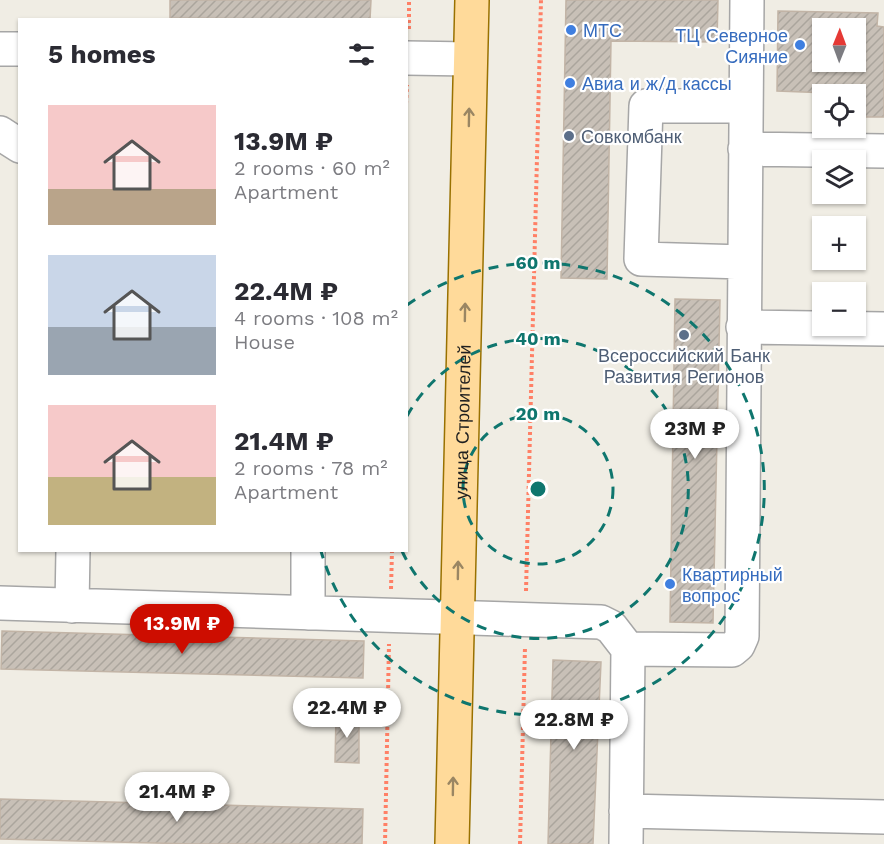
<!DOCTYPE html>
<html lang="en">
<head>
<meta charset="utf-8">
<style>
  :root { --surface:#fff; --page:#f7f7f7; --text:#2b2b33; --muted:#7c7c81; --accent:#cd0d00 }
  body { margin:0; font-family:"Work Sans",sans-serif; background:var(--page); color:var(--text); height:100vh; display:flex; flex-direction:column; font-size:22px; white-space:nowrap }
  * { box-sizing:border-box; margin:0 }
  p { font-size:20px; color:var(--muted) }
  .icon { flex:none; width:33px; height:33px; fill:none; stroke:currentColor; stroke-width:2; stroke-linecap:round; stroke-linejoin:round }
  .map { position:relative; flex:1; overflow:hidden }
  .drawer { position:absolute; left:18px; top:18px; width:390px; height:534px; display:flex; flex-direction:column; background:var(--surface); border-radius:0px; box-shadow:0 2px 4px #0004 }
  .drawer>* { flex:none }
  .needle { width:39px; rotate:1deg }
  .fabs { position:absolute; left:812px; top:18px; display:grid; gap:12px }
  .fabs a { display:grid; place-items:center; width:54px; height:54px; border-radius:0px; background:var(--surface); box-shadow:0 2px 4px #0004; font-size:30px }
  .price { position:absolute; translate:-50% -51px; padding:0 14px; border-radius:21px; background:#fff; color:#222; font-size:20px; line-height:39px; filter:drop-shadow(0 2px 3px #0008) }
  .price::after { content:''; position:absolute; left:50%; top:36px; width:18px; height:14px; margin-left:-9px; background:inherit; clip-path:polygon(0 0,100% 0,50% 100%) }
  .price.current { background:var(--accent); color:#fff }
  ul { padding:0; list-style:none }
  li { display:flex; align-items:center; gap:18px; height:150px; padding:0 30px }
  li span { display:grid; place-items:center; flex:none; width:168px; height:120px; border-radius:0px; color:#555 }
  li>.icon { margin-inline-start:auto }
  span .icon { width:72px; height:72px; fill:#fffc; stroke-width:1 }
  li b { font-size:26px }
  h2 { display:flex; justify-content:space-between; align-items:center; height:72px; padding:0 30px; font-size:26px }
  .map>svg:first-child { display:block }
  .building { fill:url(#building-hatch); stroke:#c2b4a6; stroke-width:1.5; fill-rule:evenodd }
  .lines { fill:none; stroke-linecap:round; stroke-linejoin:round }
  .minor-casing { stroke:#a6a6a6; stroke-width:36 }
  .major-casing { stroke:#997100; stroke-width:36 }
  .path { stroke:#ff8066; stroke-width:4; stroke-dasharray:3 3; stroke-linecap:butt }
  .minor { stroke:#fff; stroke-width:33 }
  .major { stroke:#ffda9a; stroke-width:33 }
  .oneway { stroke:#9a8663 }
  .ring { fill:none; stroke:#0f766e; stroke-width:3; stroke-dasharray:10 8 }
  .shop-dot { fill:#3f7fe0; stroke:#fff; stroke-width:2 }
  .service-dot { fill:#5c6f8a; stroke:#fff; stroke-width:2 }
  .labels { text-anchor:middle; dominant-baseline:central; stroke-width:4.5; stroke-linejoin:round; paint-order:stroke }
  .shop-label { font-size:18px; fill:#366cbe; stroke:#fff; text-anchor:start }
  .service-label { font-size:18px; fill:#4e5e75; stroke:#fff; text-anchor:start }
  .street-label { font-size:18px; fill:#1f1f1f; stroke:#fff }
  .centre { fill:#0f766e; stroke:#fff; stroke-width:3 }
  .ring-label { font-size:18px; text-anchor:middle; font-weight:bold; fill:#0f766e; stroke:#fff; stroke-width:4.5; stroke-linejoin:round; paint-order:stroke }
</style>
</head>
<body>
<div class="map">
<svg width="884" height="844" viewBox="0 0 884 844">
  <defs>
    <pattern id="building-hatch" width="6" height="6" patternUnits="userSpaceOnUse" patternTransform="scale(1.5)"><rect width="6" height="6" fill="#c8c0b7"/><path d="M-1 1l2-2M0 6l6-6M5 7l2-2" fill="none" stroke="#aba59d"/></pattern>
  </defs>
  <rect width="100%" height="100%" fill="#f0ede4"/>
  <path class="building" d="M170 0H371L370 20 170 18Z
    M566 0H718L717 42 611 41 607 279 561 278Z
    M778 11 878 13 877 26 884 27V117H855V94L777 91ZM822 28H855V62H822Z
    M675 299 720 300 713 623 670 622Z
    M2 631 364 641 363 678 1 669Z
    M553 660 601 662 593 844H548Z
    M336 715 359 716V763L335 762Z
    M0 799 363 809 362 844H193L0 839Z"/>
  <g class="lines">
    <defs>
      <path id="minor" d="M0 49H20
        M406 58 470 59
        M0 133 20 146
        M745 149 884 151
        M744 262 641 259 646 106H746
        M743 327 884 329
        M0 603 601 622 611 627 628 649 626 844
        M72 606 73 550
        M308 613V550
        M628 649 732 650 738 645 742 636 747 0
        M626 811 884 817"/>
      <g id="major">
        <path id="s1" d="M452 844 472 0"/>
      </g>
    </defs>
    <use href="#minor" class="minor-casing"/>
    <use href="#major" class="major-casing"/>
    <path class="path" d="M409 29V0
      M406 104 407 85
      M391 589 392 550
      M526 591 541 0
      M385 844 389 644
      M520 844 525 647"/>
    <use href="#minor" class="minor"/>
    <use href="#major" class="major"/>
  </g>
  <defs><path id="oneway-shaft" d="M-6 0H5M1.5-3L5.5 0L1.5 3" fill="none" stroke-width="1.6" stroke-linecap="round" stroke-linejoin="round" transform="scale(1.5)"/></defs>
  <g class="oneway">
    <use href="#oneway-shaft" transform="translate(469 117) rotate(-89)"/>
    <use href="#oneway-shaft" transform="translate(465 312) rotate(-89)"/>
    <use href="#oneway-shaft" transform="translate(458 570) rotate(-89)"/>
    <use href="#oneway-shaft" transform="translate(453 786) rotate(-89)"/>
  </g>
  <g class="ring">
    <circle cx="538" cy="489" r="75"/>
    <path d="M407 416A150 150 0 1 1 402 551"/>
    <path d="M407 305A226 226 0 1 1 321 551"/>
  </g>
  <g class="shop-dot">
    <circle cx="571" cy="30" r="6"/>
    <circle cx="800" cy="45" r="6"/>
    <circle cx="570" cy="83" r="6"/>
    <circle cx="670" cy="584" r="6"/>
  </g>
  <g class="service-dot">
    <circle cx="569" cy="136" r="6"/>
    <circle cx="684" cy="335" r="6"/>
  </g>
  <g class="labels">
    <g class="shop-label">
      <text x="583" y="30">МТС</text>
      <text x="788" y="35" text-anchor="end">ТЦ Северное<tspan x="788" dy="21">Сияние</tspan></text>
      <text x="582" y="83">Авиа и ж/д кассы</text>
      <text x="682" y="574">Квартирный<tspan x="682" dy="21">вопрос</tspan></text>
    </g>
    <g class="service-label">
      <text x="581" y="136">Совкомбанк</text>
      <text x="684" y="355" text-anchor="middle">Всероссийский Банк<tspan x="684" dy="21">Развития Регионов</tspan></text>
    </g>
    <g class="street-label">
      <text stroke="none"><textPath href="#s1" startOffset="422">улица Строителей</textPath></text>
    </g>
  </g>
  <circle cx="538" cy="489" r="9" class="centre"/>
  <g class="ring-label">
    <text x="538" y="269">60 m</text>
    <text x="538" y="345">40 m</text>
    <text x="538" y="420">20 m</text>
  </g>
</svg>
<div class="fabs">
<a><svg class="needle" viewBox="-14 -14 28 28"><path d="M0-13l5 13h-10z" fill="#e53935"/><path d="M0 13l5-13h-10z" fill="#7c7c81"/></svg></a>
<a><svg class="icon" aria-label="locate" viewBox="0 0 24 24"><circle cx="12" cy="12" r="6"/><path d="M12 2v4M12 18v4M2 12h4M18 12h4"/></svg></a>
<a><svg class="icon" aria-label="layers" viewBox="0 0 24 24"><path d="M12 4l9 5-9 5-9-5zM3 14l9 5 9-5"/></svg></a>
<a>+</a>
<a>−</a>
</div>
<b class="price" style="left:695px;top:460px">23M ₽</b>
<b class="price current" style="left:182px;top:655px">13.9M ₽</b>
<b class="price" style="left:347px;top:739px">22.4M ₽</b>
<b class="price" style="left:574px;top:751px">22.8M ₽</b>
<b class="price" style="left:177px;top:823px">21.4M ₽</b>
<section class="drawer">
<h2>5 homes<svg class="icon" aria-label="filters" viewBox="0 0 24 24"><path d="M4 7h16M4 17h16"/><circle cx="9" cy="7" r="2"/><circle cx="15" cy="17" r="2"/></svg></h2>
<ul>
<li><span style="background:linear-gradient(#f6c9c9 70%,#b9a48a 0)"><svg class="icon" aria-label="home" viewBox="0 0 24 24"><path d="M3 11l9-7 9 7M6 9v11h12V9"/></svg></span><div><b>13.9M ₽</b><p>2 rooms · 60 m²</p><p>Apartment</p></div></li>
<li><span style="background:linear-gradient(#c9d6e8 60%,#9aa5b1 0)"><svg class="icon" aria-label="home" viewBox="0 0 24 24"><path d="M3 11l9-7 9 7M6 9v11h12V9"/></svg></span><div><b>22.4M ₽</b><p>4 rooms · 108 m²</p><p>House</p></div></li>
<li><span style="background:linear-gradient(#f6c9c9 60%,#c2b280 0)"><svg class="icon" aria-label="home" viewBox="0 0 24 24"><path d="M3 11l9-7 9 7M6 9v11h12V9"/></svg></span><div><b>21.4M ₽</b><p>2 rooms · 78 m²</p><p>Apartment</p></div></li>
</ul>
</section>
</div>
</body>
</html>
